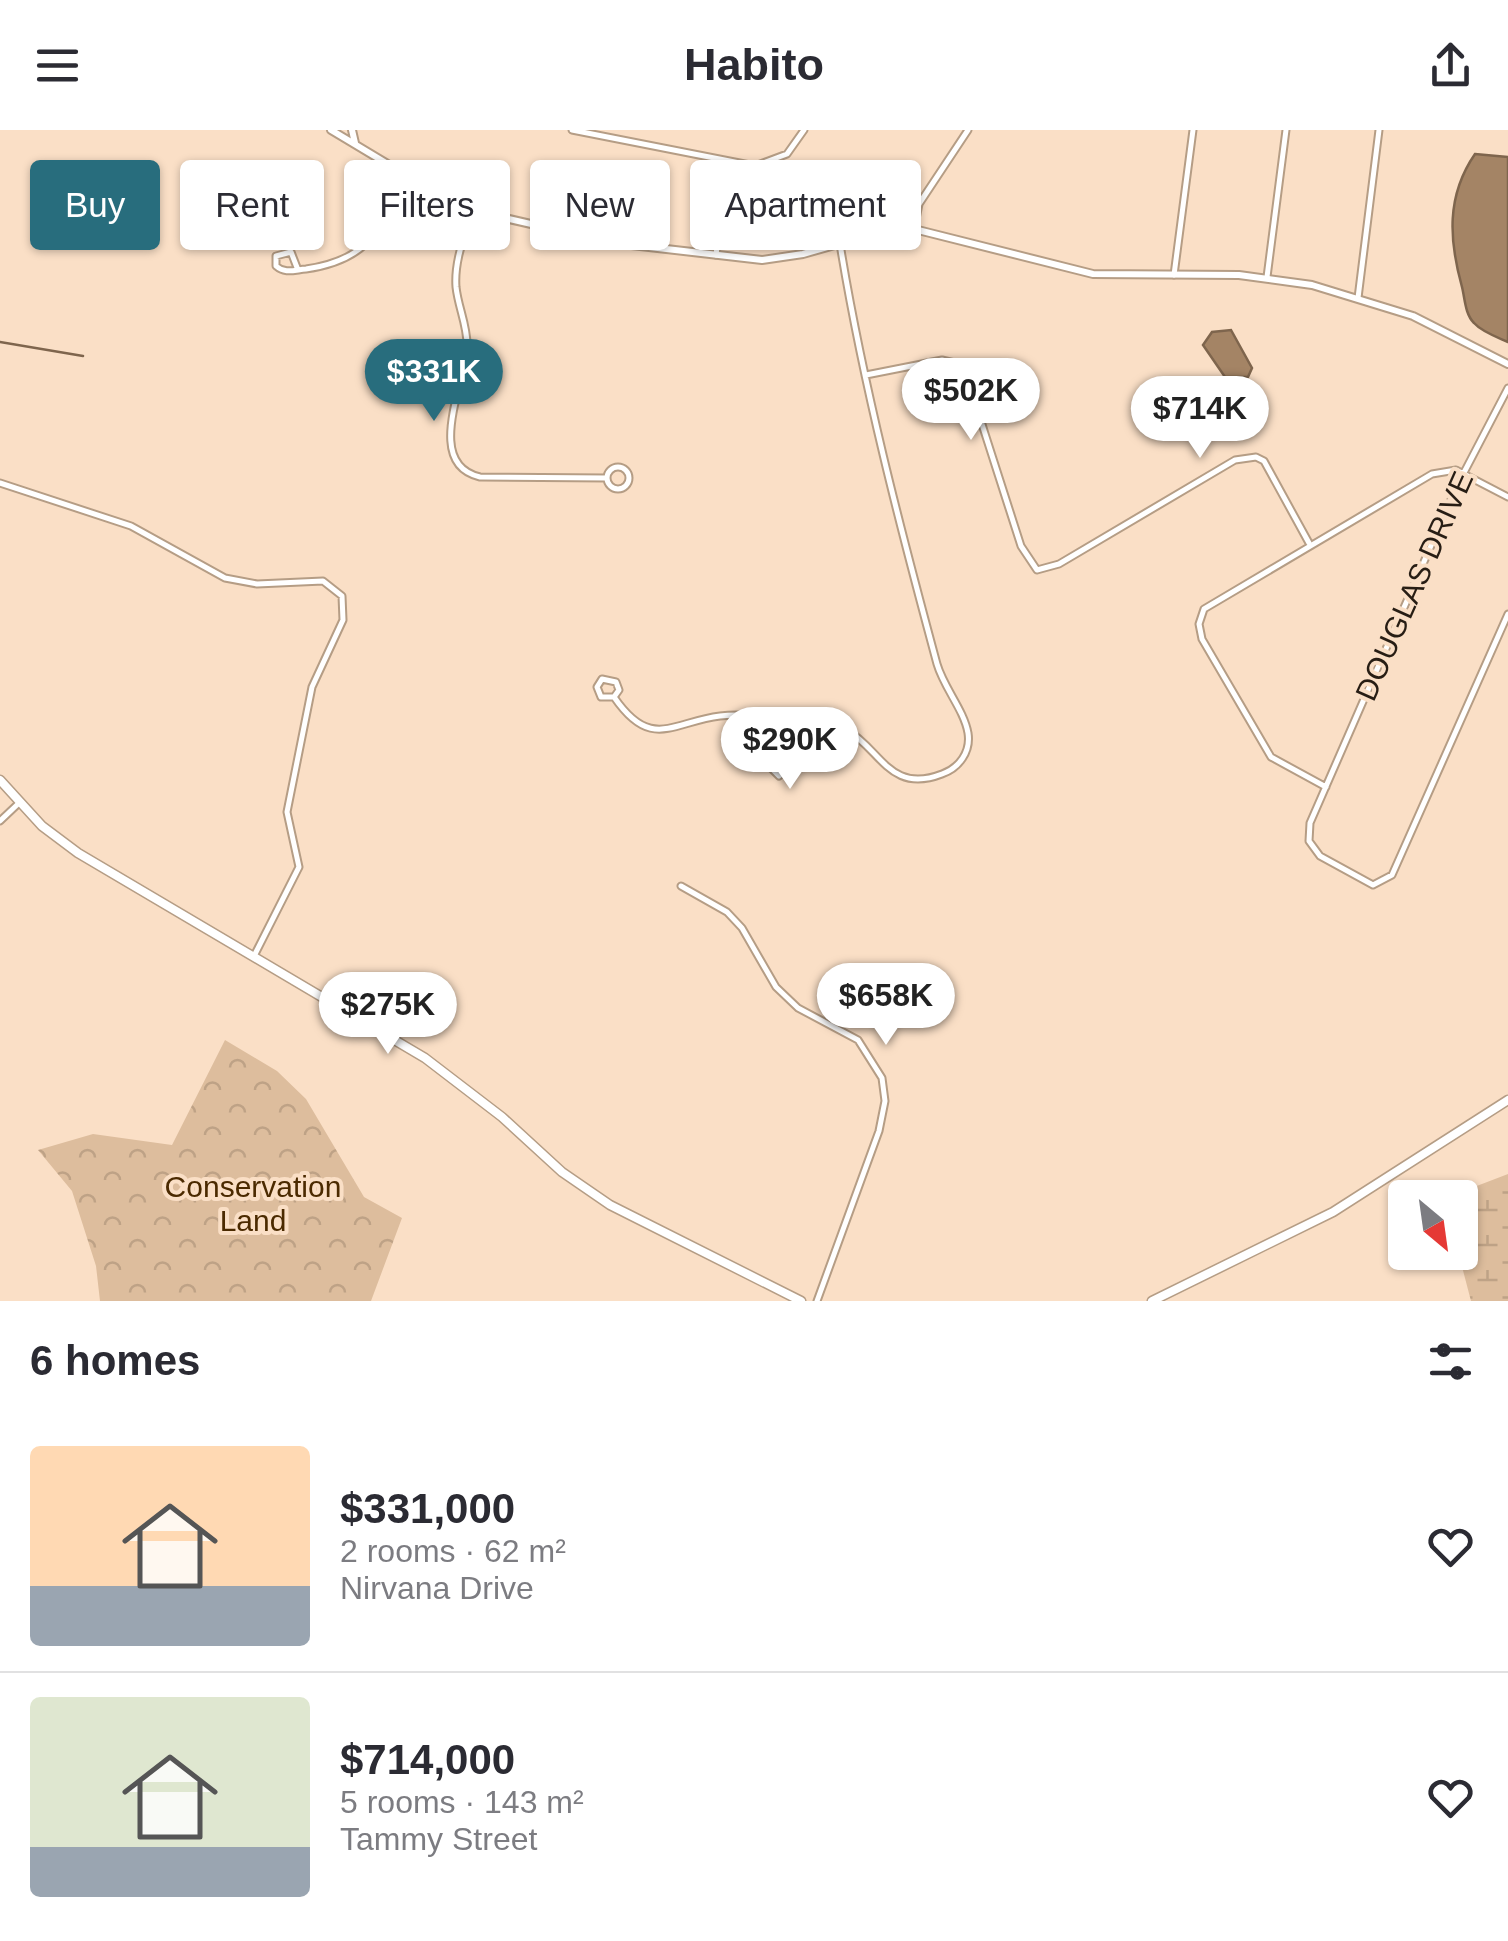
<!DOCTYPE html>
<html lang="en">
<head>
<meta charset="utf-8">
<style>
  :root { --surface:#fff; --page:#f2f2f3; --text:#2b2b33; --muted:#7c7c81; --line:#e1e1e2; --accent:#286d7d }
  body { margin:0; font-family:Helvetica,sans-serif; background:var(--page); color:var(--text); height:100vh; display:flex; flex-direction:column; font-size:38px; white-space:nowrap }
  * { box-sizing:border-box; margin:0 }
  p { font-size:32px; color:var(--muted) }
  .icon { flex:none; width:55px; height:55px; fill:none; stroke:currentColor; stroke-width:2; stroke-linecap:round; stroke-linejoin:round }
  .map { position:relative; height:1171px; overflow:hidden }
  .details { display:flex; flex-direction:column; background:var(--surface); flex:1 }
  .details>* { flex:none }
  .guide { position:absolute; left:30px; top:30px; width:1000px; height:90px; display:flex; gap:20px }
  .needle { width:65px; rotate:151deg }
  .buttons { position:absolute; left:1388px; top:1050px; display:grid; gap:20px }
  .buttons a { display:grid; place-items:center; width:90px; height:90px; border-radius:10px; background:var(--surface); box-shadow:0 2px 8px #0004; font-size:50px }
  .price { position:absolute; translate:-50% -85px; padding:0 22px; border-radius:35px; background:#fff; color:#222; font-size:32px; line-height:65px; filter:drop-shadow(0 2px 5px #0008) }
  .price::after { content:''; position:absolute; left:50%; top:60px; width:30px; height:22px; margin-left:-15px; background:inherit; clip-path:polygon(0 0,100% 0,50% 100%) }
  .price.selected { background:var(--accent); color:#fff }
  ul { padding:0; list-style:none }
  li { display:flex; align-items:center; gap:30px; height:250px; padding:0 30px }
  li+li { border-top:2px solid var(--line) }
  li span { display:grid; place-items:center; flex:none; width:280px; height:200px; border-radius:10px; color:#555 }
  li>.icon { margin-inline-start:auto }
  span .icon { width:120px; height:120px; fill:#fffc; stroke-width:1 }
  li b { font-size:42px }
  h2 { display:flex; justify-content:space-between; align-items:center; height:120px; padding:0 30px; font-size:42px }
  .tag { padding:0 35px; border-radius:10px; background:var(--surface); box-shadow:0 2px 8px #0004; font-size:35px; line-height:90px }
  .tag.selected { background:var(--accent); color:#fff }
  header { display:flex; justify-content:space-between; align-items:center; height:130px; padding:0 30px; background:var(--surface); font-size:45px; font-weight:700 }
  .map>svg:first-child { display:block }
  .forest { fill:url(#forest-crowns) }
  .wetland { fill:url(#wetland-marsh) }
  .water { fill:#a48465; stroke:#7e654d; stroke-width:2.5 }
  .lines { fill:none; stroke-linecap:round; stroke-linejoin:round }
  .stream { stroke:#7e654d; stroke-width:2.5 }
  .minor-casing { stroke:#b59d85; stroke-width:9 }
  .tertiary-casing { stroke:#b59d85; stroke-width:10 }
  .secondary-casing { stroke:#b59d85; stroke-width:11 }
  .minor { stroke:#fff; stroke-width:5 }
  .tertiary { stroke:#fff; stroke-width:6 }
  .secondary { stroke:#fff; stroke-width:8 }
  .labels { text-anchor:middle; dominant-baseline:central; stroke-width:8; stroke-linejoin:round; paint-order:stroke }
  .street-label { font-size:30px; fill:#271d14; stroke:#fadfc6 }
  .park-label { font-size:30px; fill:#4b2a00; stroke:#fadfc6 }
</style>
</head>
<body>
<header><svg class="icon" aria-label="menu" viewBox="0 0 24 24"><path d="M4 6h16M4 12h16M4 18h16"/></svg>Habito<svg class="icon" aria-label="share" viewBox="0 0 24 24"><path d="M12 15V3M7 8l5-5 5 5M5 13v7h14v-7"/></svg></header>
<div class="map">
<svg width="1508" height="1171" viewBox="0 0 1508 1171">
  <defs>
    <pattern id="forest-crowns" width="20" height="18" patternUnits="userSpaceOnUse" patternTransform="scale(2.5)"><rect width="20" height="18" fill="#ddbd9d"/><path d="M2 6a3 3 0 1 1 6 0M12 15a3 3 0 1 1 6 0" fill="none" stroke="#bea286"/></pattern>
    <pattern id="wetland-marsh" width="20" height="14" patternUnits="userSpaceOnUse" patternTransform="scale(2.5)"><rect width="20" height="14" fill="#ddbd9d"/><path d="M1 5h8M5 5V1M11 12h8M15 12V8" fill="none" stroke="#bea286"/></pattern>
  </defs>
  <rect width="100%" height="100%" fill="#fadfc6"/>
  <path class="forest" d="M225 910 277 941 306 969 364 1067 402 1088 371 1171H100L96 1136 72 1061 38 1020 93 1004 172 1015Z"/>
  <path class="wetland" d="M1508 1044V1171H1471L1460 1129 1453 1123 1460 1122V1068L1448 1067Z"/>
  <path class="water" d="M1475 24 1508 27V212C1497 207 1482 202 1474 193 1465 184 1465 169 1462 157 1449 110 1446 66 1475 24Z
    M1231 200 1252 238 1248 247H1225L1203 215 1212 202Z"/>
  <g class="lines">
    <path class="stream" d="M0 212 83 226"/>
    <defs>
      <path id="minor" d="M572 0 755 36 787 24 804 0
        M472 81C465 105 454 131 456 157 458 177 468 197 467 217 465 254 424 334 480 347L607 348
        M914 99 919 74 968 0
        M716 125 727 33
        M298 140 291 122 276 126V136C285 144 294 140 306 139 370 130 379 99 408 47
        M1174 145 1193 0
        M1267 147 1286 0
        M1358 168 1379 0
        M866 245 942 230 963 235 1021 416 1037 440 1059 434 1235 330 1256 327 1264 331 1309 413
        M1508 258 1457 356 1310 693 1309 711 1320 726 1373 755 1392 745 1508 484
        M607 348a11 11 0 1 1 22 0a11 11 0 1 1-22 0Z
        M0 353 131 396 225 448 257 454 323 451 342 466 343 490 312 557 287 682 299 737 254 826
        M614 567 619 560 616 552 602 549 597 557 601 567H614C651 621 672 592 720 586 744 583 771 588 795 590 813 591 831 591 847 600 881 620 890 664 942 644 959 638 971 622 968 603 964 580 944 558 937 534 900 397 863 255 840 114
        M781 625 772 628 769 636 779 646 790 637 781 625 782 590
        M1326 657 1271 627 1202 509 1199 494 1204 479 1432 344 1456 340 1508 367
        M0 691 19 673
        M681 756 727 782 742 798 776 857 798 878 858 910 882 948 885 971 879 1001 817 1171"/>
      <path id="tertiary" d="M331 0 461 78 614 113 762 130 803 124 884 101 914 99 1093 144 1239 145 1312 155 1413 186 1508 234
        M352 0 355 13"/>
      <path id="secondary" d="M0 650 42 696 78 723 425 928 502 987 562 1042 610 1075 801 1171
        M1152 1171 1333 1082 1508 970"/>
    </defs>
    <use href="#minor" class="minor-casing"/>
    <use href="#tertiary" class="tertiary-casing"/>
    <use href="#secondary" class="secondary-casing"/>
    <use href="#minor" class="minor"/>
    <use href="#tertiary" class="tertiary"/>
    <use href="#secondary" class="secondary"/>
  </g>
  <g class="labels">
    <g class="street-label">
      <text transform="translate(1414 456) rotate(-66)">DOUGLAS DRIVE</text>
    </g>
    <g class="park-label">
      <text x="253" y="1056">Conservation<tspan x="253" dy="34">Land</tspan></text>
    </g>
  </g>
</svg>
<div class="buttons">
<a><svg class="needle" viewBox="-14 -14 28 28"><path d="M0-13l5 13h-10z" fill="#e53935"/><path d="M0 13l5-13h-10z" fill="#7c7c81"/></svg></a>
</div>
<b class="price selected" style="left:434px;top:294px">$331K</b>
<b class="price" style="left:971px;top:313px">$502K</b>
<b class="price" style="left:1200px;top:331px">$714K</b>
<b class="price" style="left:790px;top:662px">$290K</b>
<b class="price" style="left:886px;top:918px">$658K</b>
<b class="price" style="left:388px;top:927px">$275K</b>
<div class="guide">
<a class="tag selected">Buy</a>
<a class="tag">Rent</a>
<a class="tag">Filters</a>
<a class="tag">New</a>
<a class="tag">Apartment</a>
</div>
</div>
<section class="details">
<h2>6 homes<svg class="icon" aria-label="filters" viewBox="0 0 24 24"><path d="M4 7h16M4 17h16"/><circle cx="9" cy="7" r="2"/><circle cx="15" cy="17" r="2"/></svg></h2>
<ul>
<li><span style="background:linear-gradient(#ffd9b3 70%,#9aa5b1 0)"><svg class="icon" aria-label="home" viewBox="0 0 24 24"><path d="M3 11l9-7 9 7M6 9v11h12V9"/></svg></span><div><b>$331,000</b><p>2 rooms · 62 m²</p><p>Nirvana Drive</p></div><svg class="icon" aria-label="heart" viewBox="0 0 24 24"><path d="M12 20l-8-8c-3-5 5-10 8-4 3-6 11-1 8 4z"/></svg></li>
<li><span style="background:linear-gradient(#dfe7d0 75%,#9aa5b1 0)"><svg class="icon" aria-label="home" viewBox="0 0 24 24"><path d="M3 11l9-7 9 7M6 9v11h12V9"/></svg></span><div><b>$714,000</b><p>5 rooms · 143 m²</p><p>Tammy Street</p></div><svg class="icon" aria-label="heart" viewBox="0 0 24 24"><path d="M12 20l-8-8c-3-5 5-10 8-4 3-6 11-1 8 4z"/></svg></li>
</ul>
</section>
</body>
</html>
